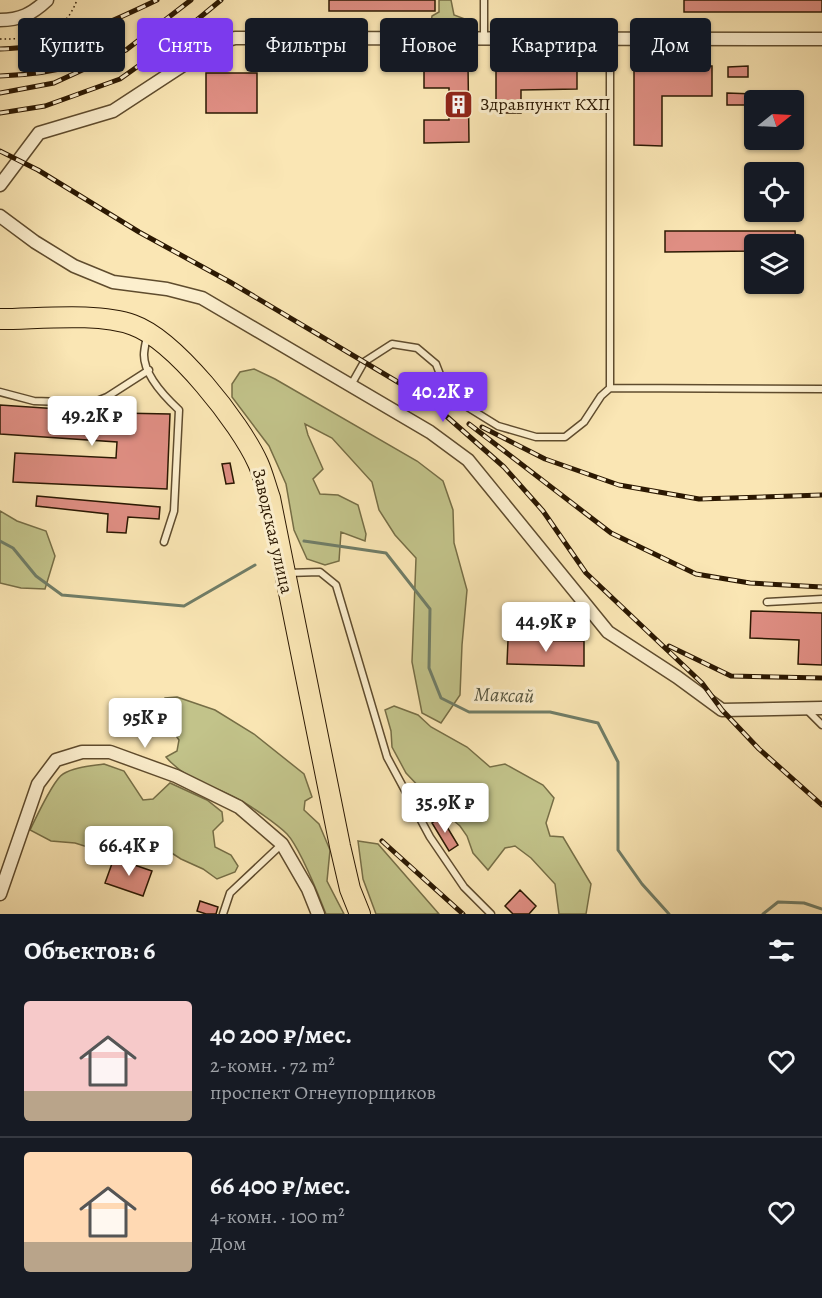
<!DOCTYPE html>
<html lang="ru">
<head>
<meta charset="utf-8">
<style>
  :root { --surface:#171b24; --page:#242831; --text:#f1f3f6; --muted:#9ea1a6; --line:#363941; --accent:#7c3aed }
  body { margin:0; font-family:Alegreya,serif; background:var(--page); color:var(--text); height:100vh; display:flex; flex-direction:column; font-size:22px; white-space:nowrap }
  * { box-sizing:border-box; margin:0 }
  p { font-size:20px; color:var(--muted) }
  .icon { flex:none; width:33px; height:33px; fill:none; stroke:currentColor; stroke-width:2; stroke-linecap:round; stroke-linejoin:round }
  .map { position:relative; height:914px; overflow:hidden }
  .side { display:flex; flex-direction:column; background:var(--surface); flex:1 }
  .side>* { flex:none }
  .top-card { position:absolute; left:18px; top:18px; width:786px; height:54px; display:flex; gap:12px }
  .needle { width:39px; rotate:72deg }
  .controls { position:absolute; left:744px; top:90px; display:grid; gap:12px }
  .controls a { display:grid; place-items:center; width:60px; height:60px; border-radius:6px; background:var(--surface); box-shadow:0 2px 4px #0004; font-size:30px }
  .price { position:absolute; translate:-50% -51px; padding:0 14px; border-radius:6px; background:#fff; color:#222; font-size:20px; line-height:39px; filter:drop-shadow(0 2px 3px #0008) }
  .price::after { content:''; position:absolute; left:50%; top:36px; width:18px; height:14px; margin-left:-9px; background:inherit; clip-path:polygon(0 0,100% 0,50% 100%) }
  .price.on { background:var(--accent); color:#fff }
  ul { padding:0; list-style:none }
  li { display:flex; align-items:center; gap:18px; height:150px; padding:0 24px }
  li+li { border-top:2px solid var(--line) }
  li span { display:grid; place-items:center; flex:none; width:168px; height:120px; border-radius:6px; color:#555 }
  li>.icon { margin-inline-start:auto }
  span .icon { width:72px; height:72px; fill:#fffc; stroke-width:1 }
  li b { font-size:26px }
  h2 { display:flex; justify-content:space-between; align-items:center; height:72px; padding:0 24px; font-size:26px }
  .pill { padding:0 21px; border-radius:6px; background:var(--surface); box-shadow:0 2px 4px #0004; font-size:21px; line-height:54px }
  .pill.on { background:var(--accent); color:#fff }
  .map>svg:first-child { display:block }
  .green { fill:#c2c38a; stroke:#766e46; stroke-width:1.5 }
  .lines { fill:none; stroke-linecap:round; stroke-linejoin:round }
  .stream { stroke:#707d67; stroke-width:3 }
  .building { fill:#df8e83; stroke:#2b1802; stroke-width:1.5 }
  .service-casing { stroke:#5f4c2e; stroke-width:9 }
  .minor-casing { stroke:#5f4c2e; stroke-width:15 }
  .primary-casing { stroke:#2b1802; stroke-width:22 }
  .path { stroke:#2b1802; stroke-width:1.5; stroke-dasharray:1.5 3; stroke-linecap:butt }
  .service { stroke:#fcefce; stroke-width:6 }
  .minor { stroke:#fcefce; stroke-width:12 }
  .primary { stroke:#fae6b4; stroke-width:20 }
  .rail-casing { stroke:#2b1802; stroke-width:5 }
  .rail { stroke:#fcefce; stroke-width:3; stroke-dasharray:9; stroke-linecap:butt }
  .labels { text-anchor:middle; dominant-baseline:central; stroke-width:6; stroke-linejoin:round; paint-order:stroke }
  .poi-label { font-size:18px; fill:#2b1802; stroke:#fcefce; text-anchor:start }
  .street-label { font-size:18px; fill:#2b1802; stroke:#fcefce }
  .water-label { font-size:20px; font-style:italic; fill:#53533d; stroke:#fcefce }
</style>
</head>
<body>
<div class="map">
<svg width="822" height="914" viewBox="0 0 822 914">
  <rect width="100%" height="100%" fill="#fae6b4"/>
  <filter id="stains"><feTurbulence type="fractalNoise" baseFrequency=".00333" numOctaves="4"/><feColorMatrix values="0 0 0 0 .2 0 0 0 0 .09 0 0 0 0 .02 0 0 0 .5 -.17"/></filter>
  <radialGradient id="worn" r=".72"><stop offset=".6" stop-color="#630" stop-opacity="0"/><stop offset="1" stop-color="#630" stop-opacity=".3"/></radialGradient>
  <path class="green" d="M439 0H451L454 15 465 19 468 28 462 32 435 31 431 23 432 16 439 12Z
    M254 369 275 379 417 461 443 481 453 510 454 543 467 590 462 645 460 695 441 723 422 713 412 662 416 558 395 535 379 510 372 482 332 438 305 424 308 435 323 469 313 479 320 494 338 495 358 505 366 534 365 541 341 532 339 561 325 565 307 559 294 530 286 484 269 446 232 397V384L240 372Z
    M0 511 17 521 46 531 55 556 45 589 21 588 0 583Z
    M177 697 215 710 254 734 304 774 312 797 305 801 304 810 319 824 330 850 327 881 344 914H326C318 894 301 849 287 834 277 824 251 806 238 799 213 785 185 780 166 757L177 751 179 740C169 726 162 715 165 698Z
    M394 706 418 715 431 727 467 747 490 767 505 764 543 785 554 798 546 823 550 836 563 837 591 884 586 914H559L555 884 531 858 515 846 505 848 488 870 473 853 467 836 460 826 441 810 406 773 392 747 391 731 385 710Z
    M104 764 124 771 143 800 153 799 170 783 207 800 222 812 223 821 213 831 215 847 231 855 238 866 235 872 217 879 203 869 181 859 142 834 132 833 121 837 105 847 94 849 75 843 51 841 30 830C36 818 53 780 63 774 74 767 91 766 104 764Z
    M358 841 378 844 439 914H376L363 879Z"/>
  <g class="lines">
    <path class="stream" d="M0 541 13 548 36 576 62 595 184 606 255 565
      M304 541 386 553 430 609 429 668 441 698 469 712H550L598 723 618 762V850L642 884 669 914
      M763 914 778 902 804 903 822 909"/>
  </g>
  <path class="building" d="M329 0H435V11H329Z
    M684 0H822V12H684Z
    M424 65H468L469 142 424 143V120H449V88H424Z
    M496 66H577V89L521 90V113H496Z
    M634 66H712V96H662V146L634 145Z
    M748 66V77H728V67Z
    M206 73H257V113H206Z
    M727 93 754 94V105H727Z
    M665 231H795L796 244H754V251L665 252Z
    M0 405 118 413 170 414 167 489 13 482 15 453 116 458 117 442 0 434Z
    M230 463 234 483 226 484 222 464Z
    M37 496 160 507 159 519 128 517 126 533 107 532 108 514 36 506Z
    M751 611 822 613V665L798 664 799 640 750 638Z
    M508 640 584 641V666L507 664Z
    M441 817 458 845 449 851 432 823Z
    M114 858 152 871 143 896 105 883Z
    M520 890 536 906 529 914H513L505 906Z
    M200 901 218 907 216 914H206L197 911Z"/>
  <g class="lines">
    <defs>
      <path id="service" d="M484 38V0
        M610 39V388
        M147 336C146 342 144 349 144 355 144 375 165 397 179 410L174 511 164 542
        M351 385 364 362 392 344 417 348 436 364 448 395 498 426 536 437H565L584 422 601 396 610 388 822 389
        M0 392 34 401 92 403 107 397 149 370
        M287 573 320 572 336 585 387 757 430 837 464 887 491 914
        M767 602 822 599
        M805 708 822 725
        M223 914 230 893 282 844"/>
      <path id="minor" d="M0 20C20 20 32 14 47 0
        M0 185 39 133 113 111 217 43 235 38 822 39
        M0 216 35 242 74 266 113 282 167 289 202 298 430 432 468 460 608 632 677 677 722 710 822 708
        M0 894 38 784 56 760 82 752H110L176 776 239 807 282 844 308 889 318 914"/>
      <path id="primary" d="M0 319C38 319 98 312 133 325 175 340 240 423 258 463 263 474 266 487 270 498L340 846 350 889 360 914"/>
    </defs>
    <use href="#service" class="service-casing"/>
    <use href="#minor" class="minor-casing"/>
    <use href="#primary" class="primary-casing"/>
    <path class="path" d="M0 39C35 39 63 37 77 0"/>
    <use href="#service" class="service"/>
    <use href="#minor" class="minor"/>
    <use href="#primary" class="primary"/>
    <defs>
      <path id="rail" d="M0 49C57 48 107 24 157 0
        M0 76C27 75 53 72 80 64
        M0 93 54 83 126 50 191 0
        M0 113 45 106 120 79 158 52 221 0
        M0 151 38 170 139 232 230 282 428 400 504 467 543 511 586 573 702 683 722 710 759 749 822 805
        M469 424 611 533 696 574 750 583 822 587
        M482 427 545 459 619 485 699 499 822 495
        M669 646 731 676 822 678
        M382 841 463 914"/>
    </defs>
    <use href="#rail" class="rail-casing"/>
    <use href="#rail" class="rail"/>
  </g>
  <defs>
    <symbol id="building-square" viewBox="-11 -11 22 22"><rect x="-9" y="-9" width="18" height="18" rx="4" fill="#8f2418" stroke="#fcefce"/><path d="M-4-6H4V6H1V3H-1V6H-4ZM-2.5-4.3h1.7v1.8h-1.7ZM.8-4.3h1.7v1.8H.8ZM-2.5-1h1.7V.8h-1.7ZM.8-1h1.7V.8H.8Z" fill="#fff"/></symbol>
  </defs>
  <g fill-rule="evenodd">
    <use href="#building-square" x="442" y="88" width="33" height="33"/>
  </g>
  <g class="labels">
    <g class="poi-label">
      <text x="480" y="104">Здравпункт КХП</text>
    </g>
    <g class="street-label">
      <text transform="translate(273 531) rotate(77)">Заводская улица</text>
    </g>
    <g class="water-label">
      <text transform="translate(504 695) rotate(2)">Максай</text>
    </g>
  </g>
  <rect width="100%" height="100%" filter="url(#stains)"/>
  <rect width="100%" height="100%" fill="url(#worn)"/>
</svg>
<div class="controls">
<a><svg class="needle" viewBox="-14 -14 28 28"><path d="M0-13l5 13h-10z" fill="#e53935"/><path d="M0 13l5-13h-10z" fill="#9ea1a6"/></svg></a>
<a><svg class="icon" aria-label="locate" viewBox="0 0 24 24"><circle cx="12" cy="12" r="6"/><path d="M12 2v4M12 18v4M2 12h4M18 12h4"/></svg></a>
<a><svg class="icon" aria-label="layers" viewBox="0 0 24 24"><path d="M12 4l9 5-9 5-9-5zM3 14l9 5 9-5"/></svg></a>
</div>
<b class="price on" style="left:443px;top:423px">40.2K ₽</b>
<b class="price" style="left:92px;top:447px">49.2K ₽</b>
<b class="price" style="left:546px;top:653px">44.9K ₽</b>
<b class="price" style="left:145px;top:749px">95K ₽</b>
<b class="price" style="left:445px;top:834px">35.9K ₽</b>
<b class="price" style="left:129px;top:877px">66.4K ₽</b>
<div class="top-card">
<a class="pill">Купить</a>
<a class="pill on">Снять</a>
<a class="pill">Фильтры</a>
<a class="pill">Новое</a>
<a class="pill">Квартира</a>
<a class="pill">Дом</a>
</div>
</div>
<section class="side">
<h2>Объектов: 6<svg class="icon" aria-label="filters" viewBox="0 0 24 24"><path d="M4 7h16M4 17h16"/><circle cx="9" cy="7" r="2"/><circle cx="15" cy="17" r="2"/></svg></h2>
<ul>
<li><span style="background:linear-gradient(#f6c9c9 75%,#b9a48a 0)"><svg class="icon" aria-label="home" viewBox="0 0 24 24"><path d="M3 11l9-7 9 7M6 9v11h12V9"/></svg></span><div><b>40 200 ₽/мес.</b><p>2-комн. · 72 m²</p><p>проспект Огнеупорщиков</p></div><svg class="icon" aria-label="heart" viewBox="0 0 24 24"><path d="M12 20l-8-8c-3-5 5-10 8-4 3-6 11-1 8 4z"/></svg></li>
<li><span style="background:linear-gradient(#ffd9b3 75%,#b9a48a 0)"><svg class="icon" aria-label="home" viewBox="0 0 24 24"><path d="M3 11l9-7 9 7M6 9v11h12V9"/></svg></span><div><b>66 400 ₽/мес.</b><p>4-комн. · 100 m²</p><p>Дом</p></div><svg class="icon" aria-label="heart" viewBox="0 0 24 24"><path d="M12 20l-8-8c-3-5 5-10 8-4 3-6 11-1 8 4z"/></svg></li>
</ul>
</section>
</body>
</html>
